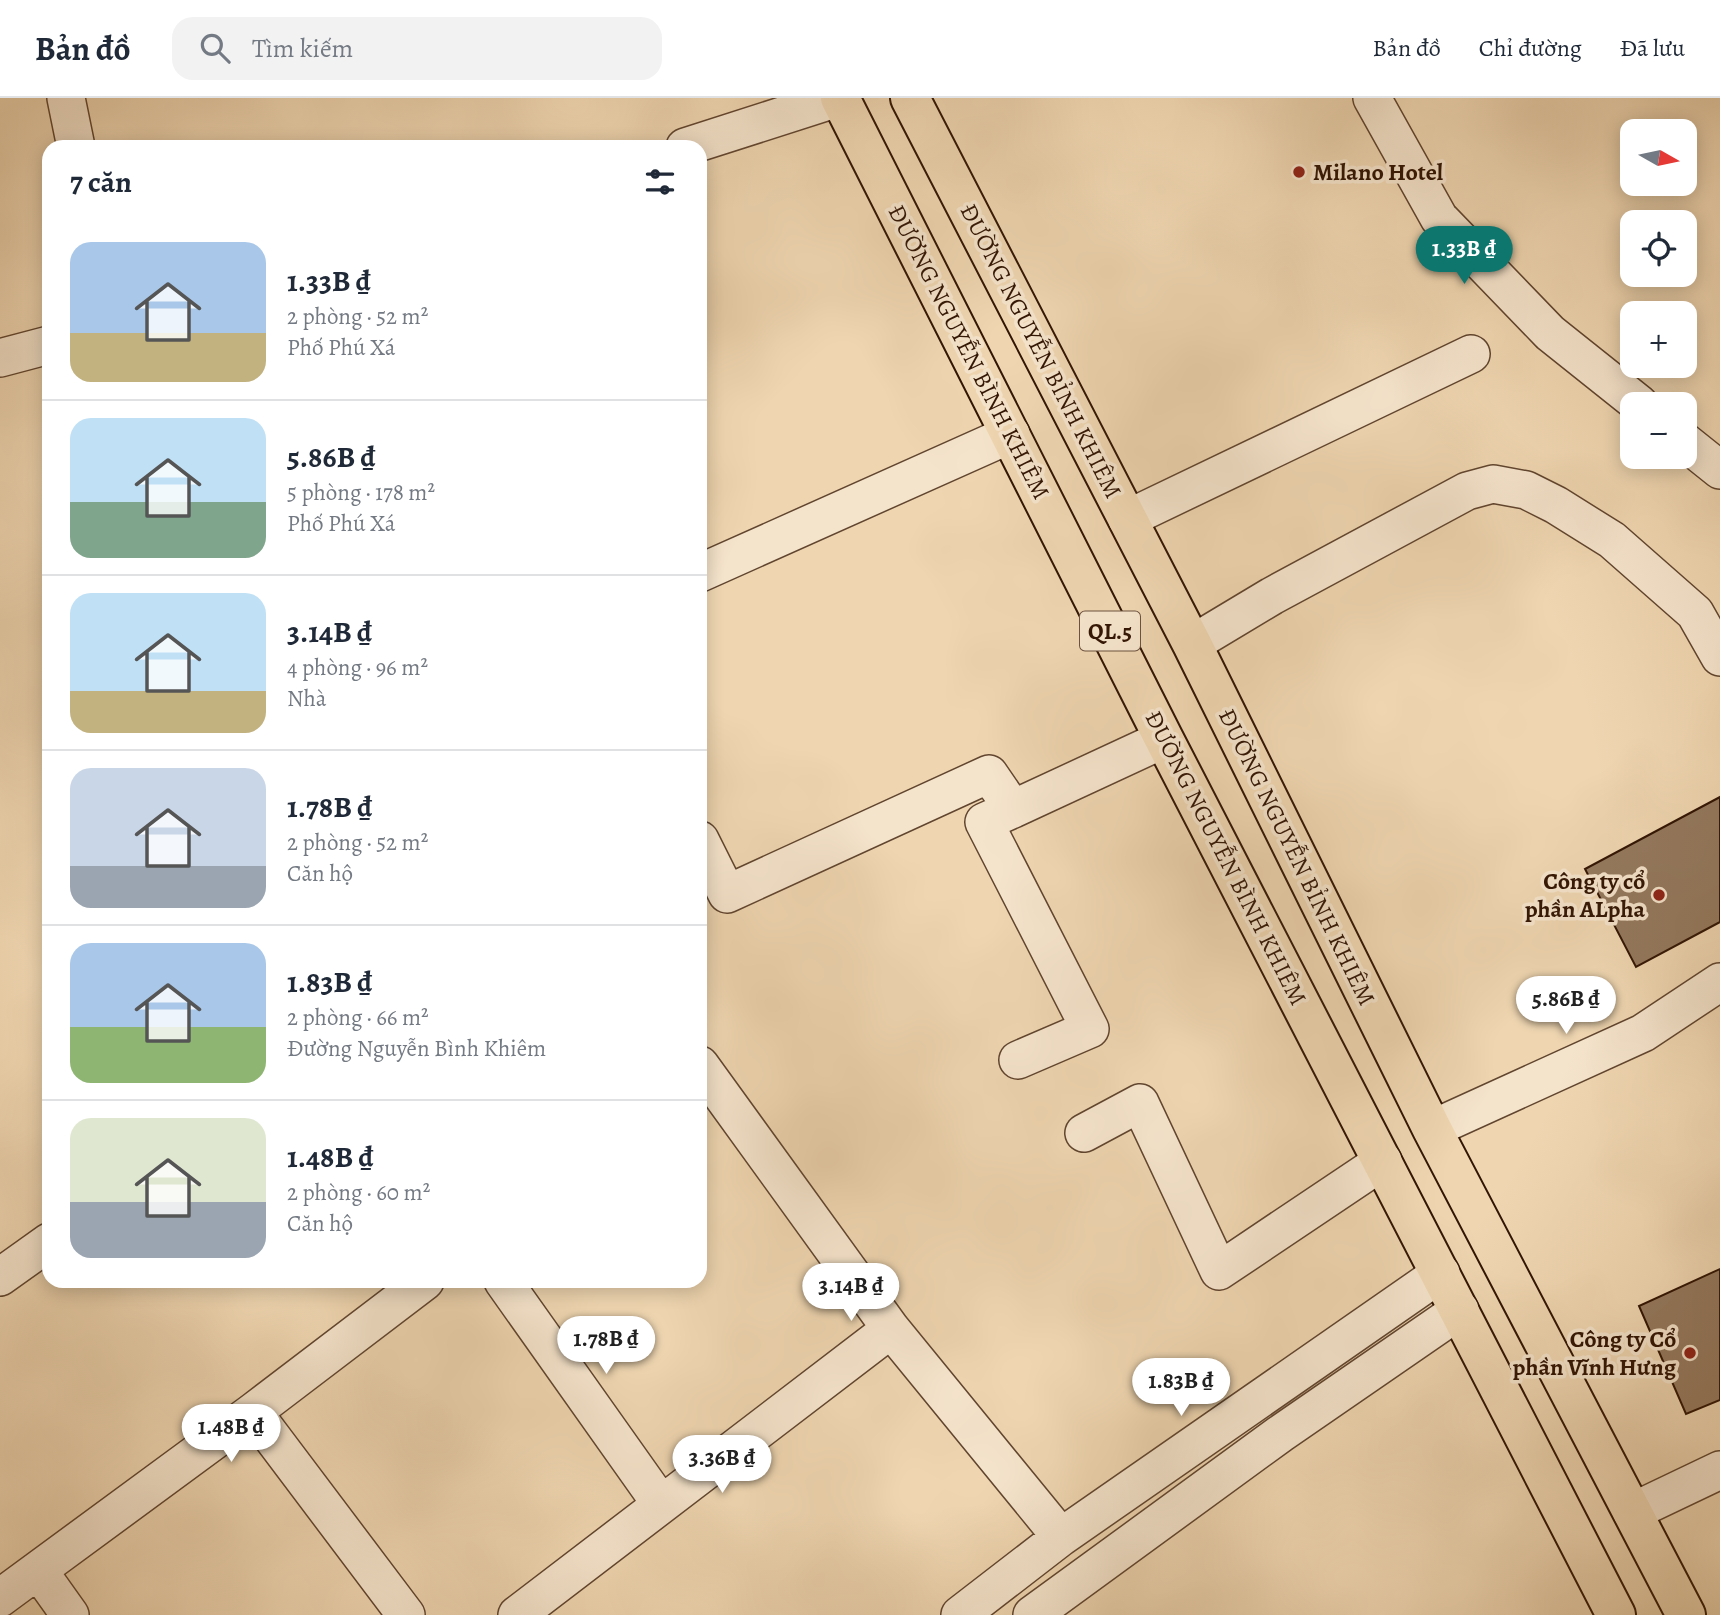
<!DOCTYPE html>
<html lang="vi">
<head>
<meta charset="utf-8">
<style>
  :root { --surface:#fff; --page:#f2f2f3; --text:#1f2937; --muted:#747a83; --line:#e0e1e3; --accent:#0f766e }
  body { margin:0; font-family:Alegreya,serif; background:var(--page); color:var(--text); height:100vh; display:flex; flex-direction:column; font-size:26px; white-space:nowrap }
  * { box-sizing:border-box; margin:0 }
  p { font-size:23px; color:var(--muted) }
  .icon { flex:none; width:38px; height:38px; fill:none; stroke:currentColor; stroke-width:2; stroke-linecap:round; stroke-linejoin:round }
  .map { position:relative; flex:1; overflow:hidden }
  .drawer { position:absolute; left:42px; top:42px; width:665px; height:1148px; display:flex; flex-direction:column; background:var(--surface); border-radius:21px; box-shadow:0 4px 18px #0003 }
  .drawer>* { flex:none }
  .needle { width:46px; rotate:99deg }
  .fabs { position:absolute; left:1620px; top:21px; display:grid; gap:14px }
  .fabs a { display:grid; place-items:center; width:77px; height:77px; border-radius:14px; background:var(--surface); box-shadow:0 4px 18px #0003; font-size:35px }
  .price { position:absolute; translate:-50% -60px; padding:0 16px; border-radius:24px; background:#fff; color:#222; font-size:23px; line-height:46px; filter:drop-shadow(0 2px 4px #0008) }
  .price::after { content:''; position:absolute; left:50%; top:42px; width:21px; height:16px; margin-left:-10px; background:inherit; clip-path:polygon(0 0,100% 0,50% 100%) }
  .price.active { background:var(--accent); color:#fff }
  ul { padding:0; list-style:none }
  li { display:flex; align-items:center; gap:21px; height:175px; padding:0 28px }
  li+li { border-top:2px solid var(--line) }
  li span { display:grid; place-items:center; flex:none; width:196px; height:140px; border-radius:21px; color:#555 }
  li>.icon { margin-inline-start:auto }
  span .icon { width:84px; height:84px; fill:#fffc; stroke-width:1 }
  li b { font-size:30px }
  h2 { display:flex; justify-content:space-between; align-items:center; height:84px; padding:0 28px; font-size:30px }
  header { display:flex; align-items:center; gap:42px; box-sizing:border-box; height:98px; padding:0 35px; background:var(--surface); border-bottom:2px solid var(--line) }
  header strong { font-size:33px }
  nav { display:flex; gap:38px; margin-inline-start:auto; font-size:24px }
  .search { width:490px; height:63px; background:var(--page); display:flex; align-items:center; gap:18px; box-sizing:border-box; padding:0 24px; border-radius:21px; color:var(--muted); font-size:26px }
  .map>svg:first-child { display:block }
  .building { fill:#94795e; stroke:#321504; stroke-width:2 }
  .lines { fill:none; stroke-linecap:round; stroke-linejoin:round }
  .minor-casing { stroke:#61452f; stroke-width:40 }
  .highway-casing { stroke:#321504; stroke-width:42 }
  .minor { stroke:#f5e4cc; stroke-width:37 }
  .highway { stroke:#efd6b1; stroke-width:38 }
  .poi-dot { fill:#8f2418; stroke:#f5e4cc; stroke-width:2.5 }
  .labels { text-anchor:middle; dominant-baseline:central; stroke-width:7; stroke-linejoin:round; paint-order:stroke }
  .shield { fill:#f5e4cc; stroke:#6c5340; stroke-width:2 }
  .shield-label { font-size:23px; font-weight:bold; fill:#321504 }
  .poi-label { font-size:24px; font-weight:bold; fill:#321504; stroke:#f5e4cc; text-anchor:end }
  .street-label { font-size:24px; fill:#321504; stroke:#f5e4cc }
</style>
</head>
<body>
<header>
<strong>Bản đồ</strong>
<div class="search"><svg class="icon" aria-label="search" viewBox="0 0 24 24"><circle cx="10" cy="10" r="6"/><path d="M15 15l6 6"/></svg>Tìm kiếm</div>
<nav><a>Bản đồ</a><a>Chỉ đường</a><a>Đã lưu</a></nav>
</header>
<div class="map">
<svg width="1720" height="1517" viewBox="0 0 1720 1517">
  <rect width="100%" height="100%" fill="#efd6b1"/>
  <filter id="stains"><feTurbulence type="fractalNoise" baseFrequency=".00286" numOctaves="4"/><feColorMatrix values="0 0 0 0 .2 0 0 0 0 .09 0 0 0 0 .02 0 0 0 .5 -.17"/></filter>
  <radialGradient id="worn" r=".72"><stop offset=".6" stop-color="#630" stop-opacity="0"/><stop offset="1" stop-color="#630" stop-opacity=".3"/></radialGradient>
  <path class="building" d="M1720 699V824L1636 869 1585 771Z
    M1720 1171V1302L1686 1316 1639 1208Z"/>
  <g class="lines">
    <defs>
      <path id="minor" d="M66 0 76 49
        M1372 0 1439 120 1550 235 1639 306
        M685 49 838 0
        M0 260 49 247
        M1685 344 1720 372
        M1127 421 1471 256
        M700 475 1011 336
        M1192 546 1272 498 1467 393 1493 386 1526 392 1556 407 1612 442 1695 515 1720 559
        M1013 711 984 724 1090 931 1018 962
        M700 742 727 796 989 676 1013 711 1164 641
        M700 967 891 1231 1061 1439
        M1432 1031 1643 935 1720 884
        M1084 1035 1140 1005 1219 1173 1383 1063
        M0 1179 49 1144
        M503 1183 661 1406
        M253 1314 406 1517
        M1632 1414 1720 1372
        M38 1472 70 1517
        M0 1500 253 1314 425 1183
        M517 1517 891 1231
        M960 1517 1061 1439 1441 1175
        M1032 1517 1280 1336 1460 1212"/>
      <path id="highway" d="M840 0 1164 641 1616 1517
        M910 0 1192 546 1432 1031 1686 1517"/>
    </defs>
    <use href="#minor" class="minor-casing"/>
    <use href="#highway" class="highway-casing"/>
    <use href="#minor" class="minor"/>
    <use href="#highway" class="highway"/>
  </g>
  <g class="poi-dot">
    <circle cx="1299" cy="74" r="7"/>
    <circle cx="1659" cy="797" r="7"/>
    <circle cx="1690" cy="1255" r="7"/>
  </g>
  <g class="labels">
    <rect class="shield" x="1080" y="513.5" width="60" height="39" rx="5"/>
    <g class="shield-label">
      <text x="1110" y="533">QL.5</text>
    </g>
    <g class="poi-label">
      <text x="1313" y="74" text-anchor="start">Milano Hotel</text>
      <text x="1645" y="783">Công ty cổ<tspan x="1645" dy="28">phần ALpha</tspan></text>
      <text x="1676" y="1241">Công ty Cổ<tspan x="1676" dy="28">phần Vĩnh Hưng</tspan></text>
    </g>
    <g class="street-label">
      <text transform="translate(1041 253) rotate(63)">ĐƯỜNG NGUYỄN BỈNH KHIÊM</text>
      <text transform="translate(969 254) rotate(63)">ĐƯỜNG NGUYỄN BÌNH KHIÊM</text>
      <text transform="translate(1297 759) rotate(64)">ĐƯỜNG NGUYỄN BỈNH KHIÊM</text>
      <text transform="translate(1226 760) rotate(63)">ĐƯỜNG NGUYỄN BÌNH KHIÊM</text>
    </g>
  </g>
  <rect width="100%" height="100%" filter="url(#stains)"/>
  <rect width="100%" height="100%" fill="url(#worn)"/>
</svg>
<div class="fabs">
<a><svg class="needle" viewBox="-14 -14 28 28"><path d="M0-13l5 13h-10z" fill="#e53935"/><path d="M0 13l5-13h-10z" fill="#747a83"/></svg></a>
<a><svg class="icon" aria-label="locate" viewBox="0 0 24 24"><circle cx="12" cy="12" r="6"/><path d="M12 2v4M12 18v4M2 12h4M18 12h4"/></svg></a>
<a>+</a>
<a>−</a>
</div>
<b class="price active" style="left:1464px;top:188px">1.33B ₫</b>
<b class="price" style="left:1566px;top:938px">5.86B ₫</b>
<b class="price" style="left:851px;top:1225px">3.14B ₫</b>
<b class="price" style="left:606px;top:1278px">1.78B ₫</b>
<b class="price" style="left:1181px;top:1320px">1.83B ₫</b>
<b class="price" style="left:231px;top:1366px">1.48B ₫</b>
<b class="price" style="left:722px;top:1397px">3.36B ₫</b>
<section class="drawer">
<h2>7 căn<svg class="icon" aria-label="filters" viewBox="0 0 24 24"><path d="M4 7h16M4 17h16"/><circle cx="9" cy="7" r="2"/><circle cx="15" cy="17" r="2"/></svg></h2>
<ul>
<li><span style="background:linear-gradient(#a9c7e8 65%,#c2b280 0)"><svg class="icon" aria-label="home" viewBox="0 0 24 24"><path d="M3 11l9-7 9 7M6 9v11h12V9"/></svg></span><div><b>1.33B ₫</b><p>2 phòng · 52 m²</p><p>Phố Phú Xá</p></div></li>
<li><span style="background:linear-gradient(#bfe0f5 60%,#7fa58c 0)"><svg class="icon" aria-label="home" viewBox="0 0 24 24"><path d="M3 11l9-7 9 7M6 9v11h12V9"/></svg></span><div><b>5.86B ₫</b><p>5 phòng · 178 m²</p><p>Phố Phú Xá</p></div></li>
<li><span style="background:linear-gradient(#bfe0f5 70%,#c2b280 0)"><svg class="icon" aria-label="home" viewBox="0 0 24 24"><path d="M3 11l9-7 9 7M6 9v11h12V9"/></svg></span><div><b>3.14B ₫</b><p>4 phòng · 96 m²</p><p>Nhà</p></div></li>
<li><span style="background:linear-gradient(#c9d6e8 70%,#9aa5b1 0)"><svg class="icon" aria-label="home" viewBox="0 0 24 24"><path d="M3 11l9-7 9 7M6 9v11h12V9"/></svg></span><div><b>1.78B ₫</b><p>2 phòng · 52 m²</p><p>Căn hộ</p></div></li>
<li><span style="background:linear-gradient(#a9c7e8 60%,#8fb573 0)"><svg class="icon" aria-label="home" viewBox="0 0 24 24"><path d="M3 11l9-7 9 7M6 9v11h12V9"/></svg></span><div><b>1.83B ₫</b><p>2 phòng · 66 m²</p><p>Đường Nguyễn Bình Khiêm</p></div></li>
<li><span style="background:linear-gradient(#dfe7d0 60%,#9aa5b1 0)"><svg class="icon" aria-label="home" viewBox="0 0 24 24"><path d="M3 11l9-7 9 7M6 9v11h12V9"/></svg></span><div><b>1.48B ₫</b><p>2 phòng · 60 m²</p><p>Căn hộ</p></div></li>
</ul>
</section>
</div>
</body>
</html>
